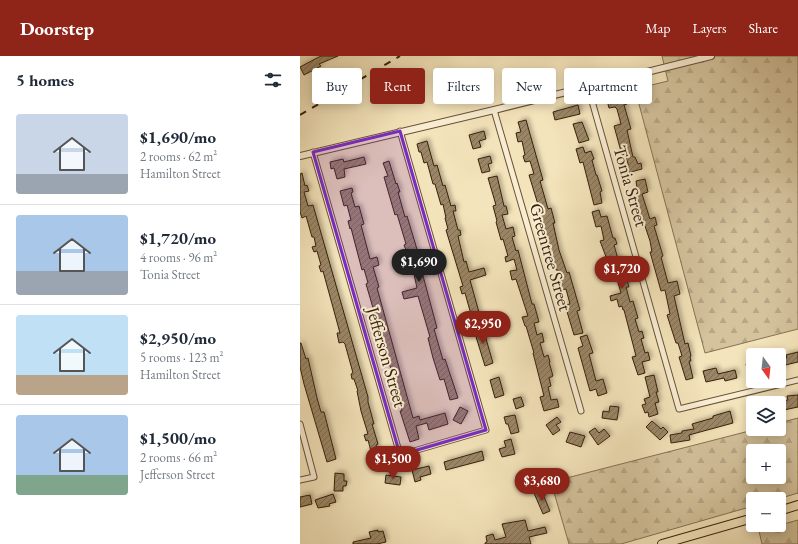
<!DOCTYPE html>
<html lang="en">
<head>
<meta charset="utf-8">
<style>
  :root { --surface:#fff; --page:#f2f2f3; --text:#1f2937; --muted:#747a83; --line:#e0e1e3; --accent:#8f2418 }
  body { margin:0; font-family:"EB Garamond",serif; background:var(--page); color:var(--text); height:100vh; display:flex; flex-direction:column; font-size:15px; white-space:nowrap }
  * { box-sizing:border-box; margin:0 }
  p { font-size:13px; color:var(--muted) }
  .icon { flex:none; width:22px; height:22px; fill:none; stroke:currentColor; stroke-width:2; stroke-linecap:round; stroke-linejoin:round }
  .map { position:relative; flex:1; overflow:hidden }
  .side { display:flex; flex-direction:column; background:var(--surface); width:300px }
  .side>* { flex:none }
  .top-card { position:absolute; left:12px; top:12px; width:380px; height:36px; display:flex; gap:8px }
  .needle { width:26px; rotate:165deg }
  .fabs { position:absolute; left:446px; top:292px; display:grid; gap:8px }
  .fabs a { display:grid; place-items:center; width:40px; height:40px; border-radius:4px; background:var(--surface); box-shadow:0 2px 10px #0003; font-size:20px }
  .price { position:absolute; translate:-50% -34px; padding:0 9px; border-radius:14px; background:var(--accent); color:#fff; font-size:13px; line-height:26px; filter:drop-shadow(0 1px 2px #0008) }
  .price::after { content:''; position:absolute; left:50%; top:24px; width:12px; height:9px; margin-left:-6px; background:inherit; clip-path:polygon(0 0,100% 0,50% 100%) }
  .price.current { background:#222; color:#fff }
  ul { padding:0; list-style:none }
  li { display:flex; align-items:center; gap:12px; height:100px; padding:0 16px }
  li+li { border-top:1px solid var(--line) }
  li span { display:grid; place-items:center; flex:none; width:112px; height:80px; border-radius:4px; color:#555 }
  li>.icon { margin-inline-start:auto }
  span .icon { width:48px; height:48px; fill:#fffc; stroke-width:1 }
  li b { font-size:17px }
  h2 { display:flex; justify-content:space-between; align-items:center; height:48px; padding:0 16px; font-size:17px }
  .pill { padding:0 14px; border-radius:4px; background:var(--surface); box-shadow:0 2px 10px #0003; font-size:14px; line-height:36px }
  .pill.current { background:var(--accent); color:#fff }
  header { display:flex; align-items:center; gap:24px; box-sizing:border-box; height:56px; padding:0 20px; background:var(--accent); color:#fff }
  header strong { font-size:19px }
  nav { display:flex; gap:22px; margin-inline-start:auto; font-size:14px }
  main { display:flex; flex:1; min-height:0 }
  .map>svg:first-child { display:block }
  .forest { fill:url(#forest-firs); stroke:#867253; fill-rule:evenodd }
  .building { fill:url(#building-hatch); stroke:#392109; filter:url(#shadow) }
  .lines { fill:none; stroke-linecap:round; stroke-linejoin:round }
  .minor-casing { stroke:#685236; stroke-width:7 }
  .tertiary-casing { stroke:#685236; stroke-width:8 }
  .primary-casing { stroke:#392109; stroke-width:10 }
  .minor { stroke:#f8edd3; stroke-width:5 }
  .tertiary { stroke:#f8edd3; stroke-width:6 }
  .primary { stroke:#f4e4bb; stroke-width:8 }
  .rail { stroke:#392109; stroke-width:2; stroke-dasharray:7 7; stroke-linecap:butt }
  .marked { fill:#7b2cbf; fill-opacity:0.2; stroke:#7b2cbf; stroke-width:3; stroke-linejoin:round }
  .labels { text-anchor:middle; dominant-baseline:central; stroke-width:4; stroke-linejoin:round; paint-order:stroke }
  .street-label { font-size:18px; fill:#392109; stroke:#f8edd3 }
</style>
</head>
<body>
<header>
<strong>Doorstep</strong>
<nav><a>Map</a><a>Layers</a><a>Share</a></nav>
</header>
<main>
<section class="side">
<h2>5 homes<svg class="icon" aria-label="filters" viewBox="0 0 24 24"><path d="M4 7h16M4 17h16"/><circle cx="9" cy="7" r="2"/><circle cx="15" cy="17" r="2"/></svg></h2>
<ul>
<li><span style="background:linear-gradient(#c9d6e8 75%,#9aa5b1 0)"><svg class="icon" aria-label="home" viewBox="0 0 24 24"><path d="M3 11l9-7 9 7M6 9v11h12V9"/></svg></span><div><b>$1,690/mo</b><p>2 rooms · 62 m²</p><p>Hamilton Street</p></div></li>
<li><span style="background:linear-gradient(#a9c7e8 70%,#9aa5b1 0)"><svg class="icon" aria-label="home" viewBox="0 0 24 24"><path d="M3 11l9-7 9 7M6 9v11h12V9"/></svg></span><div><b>$1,720/mo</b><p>4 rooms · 96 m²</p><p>Tonia Street</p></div></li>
<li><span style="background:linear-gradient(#bfe0f5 75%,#b9a48a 0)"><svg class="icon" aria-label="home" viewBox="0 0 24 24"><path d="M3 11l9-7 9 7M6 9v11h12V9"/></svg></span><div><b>$2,950/mo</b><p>5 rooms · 123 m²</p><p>Hamilton Street</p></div></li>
<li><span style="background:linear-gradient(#a9c7e8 75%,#7fa58c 0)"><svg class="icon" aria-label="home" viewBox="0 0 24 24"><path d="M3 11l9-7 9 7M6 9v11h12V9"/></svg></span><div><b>$1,500/mo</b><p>2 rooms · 66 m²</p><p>Jefferson Street</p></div></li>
</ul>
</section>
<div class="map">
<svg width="498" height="488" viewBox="0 0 498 488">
  <defs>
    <pattern id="forest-firs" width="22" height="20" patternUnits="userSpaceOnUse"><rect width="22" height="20" fill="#d4c39d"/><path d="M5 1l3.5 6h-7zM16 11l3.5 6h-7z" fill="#b7a786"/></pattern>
    <pattern id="building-hatch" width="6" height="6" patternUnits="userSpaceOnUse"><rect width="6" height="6" fill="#9a8666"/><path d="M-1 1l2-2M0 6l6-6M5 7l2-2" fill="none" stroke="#7f6d52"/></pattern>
    <filter id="shadow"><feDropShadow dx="2.5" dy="-2.5" stdDeviation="2" flood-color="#0004"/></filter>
  </defs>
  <rect width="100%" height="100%" fill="#f4e4bb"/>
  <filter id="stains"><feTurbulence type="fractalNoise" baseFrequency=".005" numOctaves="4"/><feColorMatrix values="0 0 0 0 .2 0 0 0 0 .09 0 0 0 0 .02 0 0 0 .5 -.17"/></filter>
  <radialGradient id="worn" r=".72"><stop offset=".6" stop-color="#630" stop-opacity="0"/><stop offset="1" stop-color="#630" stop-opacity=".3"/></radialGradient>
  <path class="forest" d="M362 0H498V273L405 297 335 33 368 25Z
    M498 362V437L478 443H453V450L321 488H269L251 426 457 373H479V367ZM453 395H479V421H453Z
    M498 464V488H462L459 475Z"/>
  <path class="building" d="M21 0H38L19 8 21 10 4 19 0 11Z
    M325 39 327 48 324 49 331 73 327 74 333 101H335L338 108 341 107 342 113 327 117 326 112 329 111 325 98 322 99 314 70 321 68 317 53 315 51 309 52 307 44Z
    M278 49 280 58 255 64 253 56Z
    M226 64 243 124 240 125 248 153 251 152 255 167H253L259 194 267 217 269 216 280 254 277 255 283 277 274 279 265 249 270 248 266 233 261 234 260 228H262L258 214H256L249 191 242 161 240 162 238 156 240 155 229 119 234 118 230 105 225 106 223 100 225 99 222 85 218 86 216 77 221 76 218 66Z
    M282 66 289 84 279 87 273 68Z
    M184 75 186 83 179 85 181 91 173 93 169 79Z
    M127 85 134 110 137 109 143 130 145 129 151 150 155 149 156 155H153L158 174H160L161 179 158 180 164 206 166 205 169 216 184 212 186 219 170 224 180 260 172 262 165 237 162 238 160 231 163 230 146 174 148 173 145 162H146L143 148 141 149 135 128H133L127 106 124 107 121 96H119L117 88Z
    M283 91 285 97 291 95 294 103 292 104 296 119H297L302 135 300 136 302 147 294 149 283 106 280 107 276 93Z
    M190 100 192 107 188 108 190 115 182 117 178 103Z
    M64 101 66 108 44 113 45 121 37 123 34 112 31 113 30 106 43 103 44 106Z
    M89 105 96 128 97 127 100 136H98L105 161 107 160 119 200 118 201 137 272 134 273 143 304 145 303 158 342 150 344 144 323 140 324 133 302 128 282 130 281 118 240 104 243 102 236 117 232 112 209 107 194H106L104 189 106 188 97 158 95 159 84 121 88 120 83 107Z
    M2 117 5 130 7 129 9 135 4 136 8 150 13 149 68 341V346L74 368H72L78 388 76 389 82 409 71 412 69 405 72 404 71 399H72L68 384 66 385 64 379 68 378 61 355 57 335H58L54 323H52L51 318 53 317 45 288 43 286 39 287 37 277H40L23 215 21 216 19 210 21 209 17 195 14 196 12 191 16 190 14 181H12L6 160 2 162 0 156V118Z
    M197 120 204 150H206L208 158 202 159 206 173 213 171 215 180 212 181 216 195 218 194 232 248H234L239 266 234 267 237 279 242 277 244 286 240 287 244 301 248 299 250 306H249L253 320 249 322 251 330 248 331 251 344 257 343 259 351 244 355 240 341 244 340 233 297H234L226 270H225L222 261 228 260 216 223 212 224 210 215 217 214 214 203 206 206 205 201 208 200 203 183 201 184 196 166 197 165 193 150 196 149 188 122Z
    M345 123 348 136 342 138 350 163 355 161 357 169 354 170 363 200 361 201 368 227 377 225 380 238 374 240 385 288 388 287 391 300 390 301 391 305H389L393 322 386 324 379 301 382 300 378 287H376L367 259 370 258 365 234 361 235 350 196H352L350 185 345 170 343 171 335 146 338 145 335 133 337 132 336 125Z
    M52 132 53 136 51 137 55 151 59 150 64 168 61 169 70 203 77 201 79 209 73 211 79 231 77 232 113 362 119 360 120 364 145 357 148 368 129 374 127 367 116 370 119 383 110 386 100 355H102L100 344 66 228 68 227 64 213 62 214 51 172 50 173 48 165 51 164 47 149 44 150 40 135Z
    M299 154 301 161 307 160 313 182H315L317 188 314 189 318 203 321 202 329 231H326L330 246 333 245 338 262 335 263 339 276 342 275 344 282 341 283 345 297 348 296 350 304 342 306 345 317 338 319 332 301 336 300 324 254H323L322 250 319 251 317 243 311 245 310 240 321 237 314 213 304 215 302 208 308 206 300 185 304 184 301 170 296 171 292 156Z
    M182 269 193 307 185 310 173 271Z
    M287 279 293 297 289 298 296 325 303 323 307 337 298 340 296 333 290 335 278 292 283 290 280 281Z
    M0 287H1L6 303 8 302 17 342 21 356H24L36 403 27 406 4 328 0 311Z
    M498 296V306L485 309V312L479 313V304L487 302 486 299Z
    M453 306V327H451L446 308Z
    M416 312 418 318 435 314 437 322 425 325 424 322 406 326 403 315Z
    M354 319 358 336H356L359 346 355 347 358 358 349 361 348 356 345 357 342 349 346 348 344 343 350 341 345 321Z
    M199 321 204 339 195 342 190 324Z
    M498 339V351L479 355V346L488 344 487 340Z
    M221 341 224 350 216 353 213 343Z
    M310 350 319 351 317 364 302 362 303 355 309 356Z
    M160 351 168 355 161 368 153 364Z
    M430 355 433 367 389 379 390 384 371 387 370 379 382 377V375L394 373 392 368 413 362V360Z
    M215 359 219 376 211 378 208 368H206L204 361Z
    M257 361 261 366 256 369 260 374 253 379 246 369Z
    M352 365 361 373 363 371 368 376 360 384 346 371Z
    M295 372 299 377 304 373 310 380 298 389 289 376Z
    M270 376 285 380 281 391 266 386Z
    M211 383 215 398 202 401 199 393 206 391 204 385Z
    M182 395 184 404 146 414 144 406Z
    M129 410 131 418 120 421 121 424 115 426 112 414Z
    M35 417 44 418V425H47L46 430H43V435H34Z
    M86 419 101 421 100 429 85 427Z
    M239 435 240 437 242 436 250 455 243 458 234 437Z
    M33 438 36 446 29 448 30 450 18 452 15 444Z
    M10 439 12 448 0 451V441Z
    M225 464 228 475 245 471 247 477 229 481 231 488H185V487L187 486 186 480 193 478 195 484 206 481 202 468Z
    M78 474V476L83 475 86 486 77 488H53V486L71 482 69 476Z"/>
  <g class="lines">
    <defs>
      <path id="minor" d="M288 31 379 353 498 324
        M194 54 281 355
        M13 96 100 399 186 374 100 75
        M0 368 14 421 0 424"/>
      <path id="tertiary" d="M0 100 194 54 411 0"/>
      <path id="primary" d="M479 455 498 449
        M362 488 453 462"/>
    </defs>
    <use href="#minor" class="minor-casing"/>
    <use href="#tertiary" class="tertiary-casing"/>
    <use href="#primary" class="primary-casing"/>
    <use href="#minor" class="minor"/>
    <use href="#tertiary" class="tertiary"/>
    <use href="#primary" class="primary"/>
    <path class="rail" d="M0 59 100 0"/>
  </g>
  <path class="marked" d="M100 75 186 374 100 399 13 96Z"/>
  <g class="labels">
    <g class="street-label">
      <text transform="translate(331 130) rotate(74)">Tonia Street</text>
      <text transform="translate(251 201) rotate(74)">Greentree Street</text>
      <text transform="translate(87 301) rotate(74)">Jefferson Street</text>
    </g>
  </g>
  <rect width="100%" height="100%" filter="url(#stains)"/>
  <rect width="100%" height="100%" fill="url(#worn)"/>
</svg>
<div class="fabs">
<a><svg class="needle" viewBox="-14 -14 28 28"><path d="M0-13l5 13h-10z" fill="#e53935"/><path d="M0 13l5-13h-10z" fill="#747a83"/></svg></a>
<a><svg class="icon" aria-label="layers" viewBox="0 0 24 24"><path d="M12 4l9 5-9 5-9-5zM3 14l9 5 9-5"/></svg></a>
<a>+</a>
<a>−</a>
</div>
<b class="price current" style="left:119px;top:227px">$1,690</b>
<b class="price" style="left:322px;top:234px">$1,720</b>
<b class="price" style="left:183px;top:289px">$2,950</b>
<b class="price" style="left:93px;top:424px">$1,500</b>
<b class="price" style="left:242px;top:446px">$3,680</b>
<div class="top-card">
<a class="pill">Buy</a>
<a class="pill current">Rent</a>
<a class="pill">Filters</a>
<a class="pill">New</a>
<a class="pill">Apartment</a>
</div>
</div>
</main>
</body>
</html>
